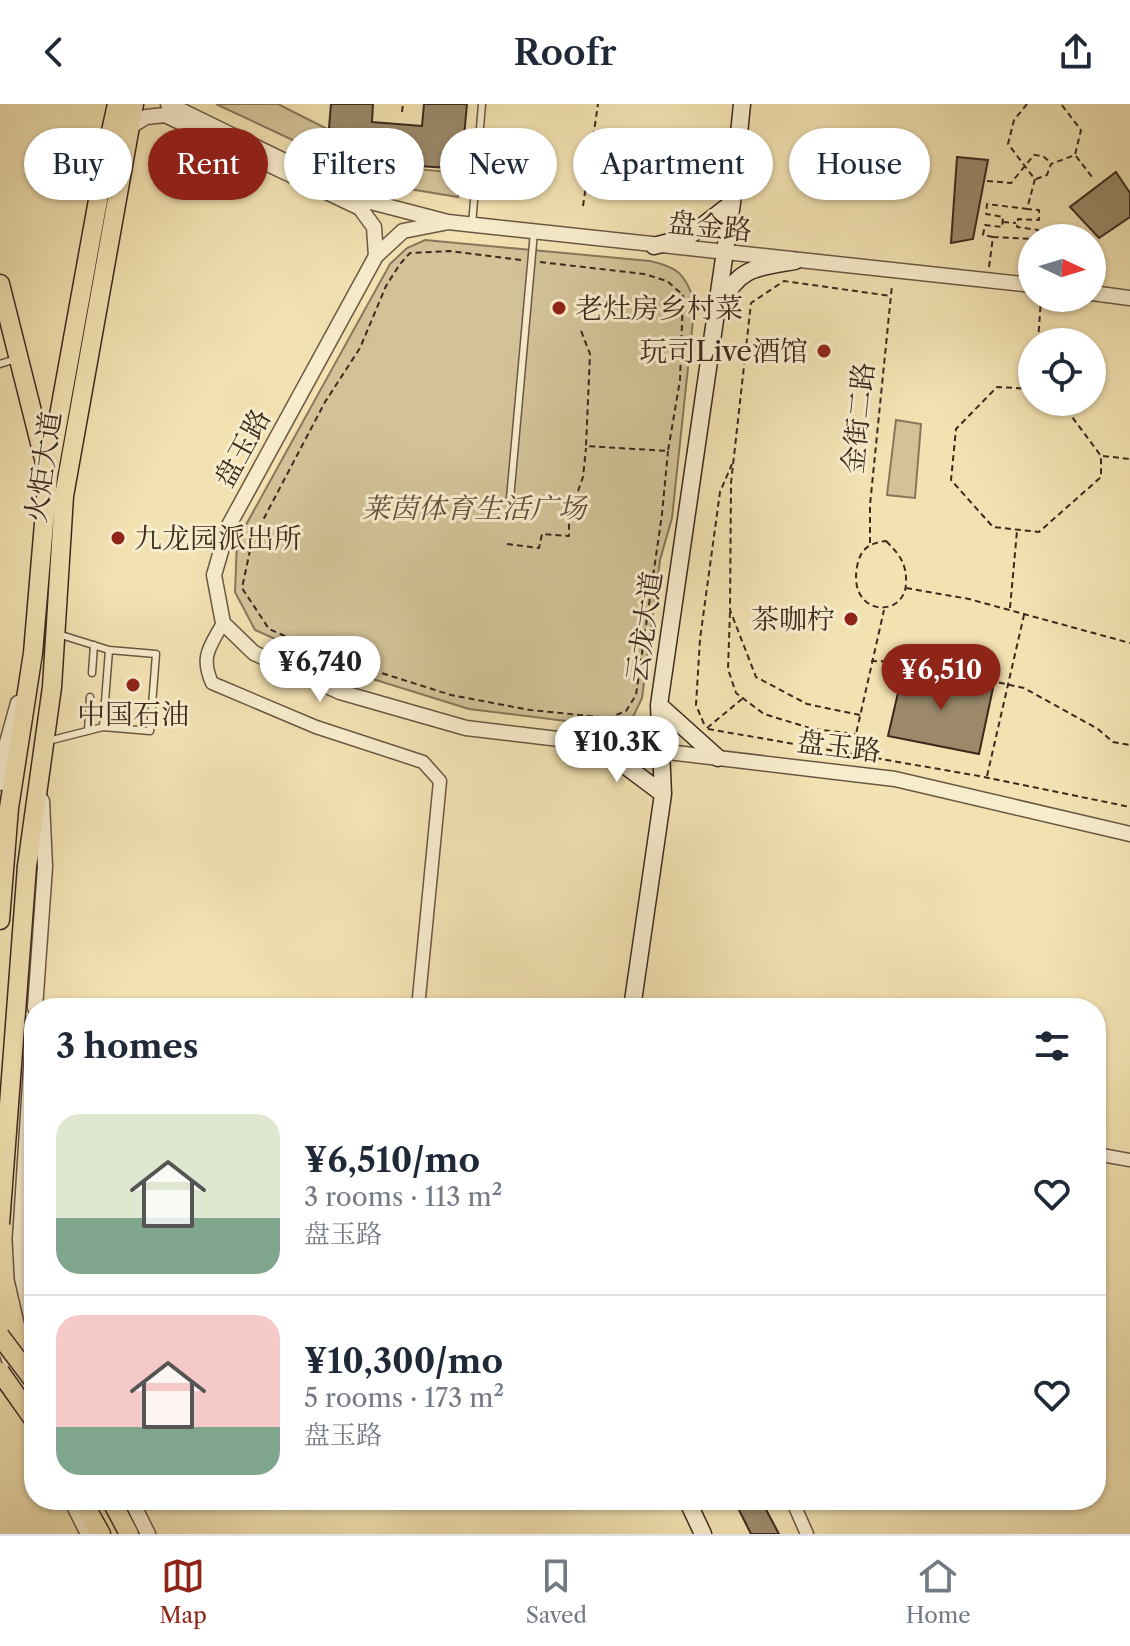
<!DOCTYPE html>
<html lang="en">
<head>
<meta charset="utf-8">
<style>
  :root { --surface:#fff; --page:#f6f6f7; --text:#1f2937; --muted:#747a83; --line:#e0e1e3; --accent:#8f2418 }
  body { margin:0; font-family:"Libre Caslon Text","Noto Serif SC",serif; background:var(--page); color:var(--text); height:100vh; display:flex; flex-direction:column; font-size:30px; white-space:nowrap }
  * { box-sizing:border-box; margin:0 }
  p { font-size:26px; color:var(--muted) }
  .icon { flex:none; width:44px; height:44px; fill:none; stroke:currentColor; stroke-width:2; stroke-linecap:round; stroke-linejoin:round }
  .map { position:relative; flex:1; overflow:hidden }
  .sheet { position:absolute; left:24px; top:894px; width:1082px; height:512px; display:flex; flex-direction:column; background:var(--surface); border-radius:32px; box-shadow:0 2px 6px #0004 }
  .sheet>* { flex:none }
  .top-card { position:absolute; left:24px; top:24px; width:1082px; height:72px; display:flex; gap:16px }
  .needle { width:52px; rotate:94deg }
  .fabs { position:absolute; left:1018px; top:120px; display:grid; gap:16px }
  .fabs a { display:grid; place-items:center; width:88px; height:88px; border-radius:50%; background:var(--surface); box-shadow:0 2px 6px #0004; font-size:40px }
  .price { position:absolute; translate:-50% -68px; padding:0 18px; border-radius:28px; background:#fff; color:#222; font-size:26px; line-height:52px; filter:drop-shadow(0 2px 4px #0008) }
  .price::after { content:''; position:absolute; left:50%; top:48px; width:24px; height:18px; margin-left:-12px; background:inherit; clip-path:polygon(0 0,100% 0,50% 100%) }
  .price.current { background:var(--accent); color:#fff }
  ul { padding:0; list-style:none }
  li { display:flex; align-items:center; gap:24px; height:200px; padding:0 32px }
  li+li { border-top:2px solid var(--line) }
  li span { display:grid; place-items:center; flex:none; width:224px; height:160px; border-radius:24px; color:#555 }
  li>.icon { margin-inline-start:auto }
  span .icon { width:96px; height:96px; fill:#fffc; stroke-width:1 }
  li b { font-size:34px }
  h2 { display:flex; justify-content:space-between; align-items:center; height:96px; padding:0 32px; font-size:34px }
  .tag { padding:0 28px; border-radius:36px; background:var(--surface); box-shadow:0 2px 6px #0004; font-size:28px; line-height:72px }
  .tag.current { background:var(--accent); color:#fff }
  header { display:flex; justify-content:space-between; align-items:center; height:104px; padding:0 32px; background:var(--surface); font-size:36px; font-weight:600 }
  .menu { display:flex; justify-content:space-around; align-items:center; height:112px; border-top:2px solid var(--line); background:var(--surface); font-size:22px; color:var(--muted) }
  .menu a { display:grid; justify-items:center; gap:4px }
  .menu .current { color:var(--accent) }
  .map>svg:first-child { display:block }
  .green { fill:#d3c298; stroke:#88765b; stroke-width:2 }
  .building { fill:#9b896a; stroke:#3d291e; stroke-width:2 }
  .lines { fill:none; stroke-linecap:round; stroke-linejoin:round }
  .service-casing { stroke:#6a5743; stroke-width:9 }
  .minor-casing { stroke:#6a5743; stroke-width:15 }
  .tertiary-casing { stroke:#6a5743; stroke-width:17 }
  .secondary-casing { stroke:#3d291e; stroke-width:19 }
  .primary-casing { stroke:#3d291e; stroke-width:21 }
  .path { stroke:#3d291e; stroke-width:2; stroke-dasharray:6 4; stroke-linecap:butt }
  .service { stroke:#f7eccc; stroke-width:6 }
  .minor { stroke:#f7eccc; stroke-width:12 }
  .tertiary { stroke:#f7eccc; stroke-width:14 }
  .secondary { stroke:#f7eccc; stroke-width:16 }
  .primary { stroke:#f2e1b1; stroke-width:18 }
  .primary-bridge-casing { stroke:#3d291e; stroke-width:21; stroke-linecap:butt }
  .primary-bridge { stroke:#f2e1b1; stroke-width:18 }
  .poi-dot { fill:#8f2418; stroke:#f7eccc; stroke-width:3 }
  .labels { text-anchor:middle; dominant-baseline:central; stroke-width:6; stroke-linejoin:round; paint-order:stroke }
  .street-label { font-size:28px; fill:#3d291e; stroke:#f7eccc }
  .poi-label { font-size:28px; fill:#3d291e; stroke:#f7eccc; text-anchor:start }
  .park-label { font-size:28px; font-style:italic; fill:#624f3c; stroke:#f7eccc }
</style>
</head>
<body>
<header><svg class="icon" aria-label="back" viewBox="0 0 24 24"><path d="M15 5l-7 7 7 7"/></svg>Roofr<svg class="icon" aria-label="share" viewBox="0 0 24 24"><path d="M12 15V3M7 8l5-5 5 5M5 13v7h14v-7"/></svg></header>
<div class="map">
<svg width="1130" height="1430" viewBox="0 0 1130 1430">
  <rect width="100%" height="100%" fill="#f2e1b1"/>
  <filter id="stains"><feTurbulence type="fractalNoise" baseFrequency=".0025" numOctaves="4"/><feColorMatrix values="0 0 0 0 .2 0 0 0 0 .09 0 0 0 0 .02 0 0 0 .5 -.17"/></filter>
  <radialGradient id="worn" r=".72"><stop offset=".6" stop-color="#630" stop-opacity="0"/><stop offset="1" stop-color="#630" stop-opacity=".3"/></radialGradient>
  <path class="green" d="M216 0H278L404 64 461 69 458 93 391 82Z
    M425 136 650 157C679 163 685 171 695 198L672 414 660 456 642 594 633 613 614 623 469 605 347 567 255 526 235 488 237 437 390 160 407 144Z
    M896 316 921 320 915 394 887 391Z"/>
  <path class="building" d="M331 0H373L372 18 422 22 424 0H467L461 65 420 62 421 53 387 51 329 24Z
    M957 53 988 56 973 135 951 139Z
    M1116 68 1130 89V113L1099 134 1070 103Z
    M907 566 993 584 979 650 888 632 901 576Z
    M734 1396H761L779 1430H751Z"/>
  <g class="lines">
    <defs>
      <path id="service" d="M472 121 482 0
        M0 260 16 255
        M510 395 534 128
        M92 569 94 541
        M103 623 109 546
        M88 627 90 593
        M48 637 103 623 150 627 156 550 109 546 58 530"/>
      <path id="minor" d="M223 519C210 543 200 552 212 579L316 623 423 658 440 677 418 904
        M1096 1050 1130 1056
        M792 1396 807 1430"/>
      <path id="tertiary" d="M168 0 367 97 448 118 1032 181
        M128 24 146 13 165 11 360 104 374 123 376 152 228 423 214 471 223 519 254 549 340 588 466 624 895 675 1130 730
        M376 152 403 127 444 119
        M1092 189 1130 194
        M0 679 6 642 18 599
        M35 904 45 763 42 697
        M34 917 20 1135 22 1174 34 1226
        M5 1244 20 1289
        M71 1396 88 1430
        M131 1396 148 1430"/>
      <path id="secondary" d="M654 142 688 133 732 99
        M723 199C737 163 760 163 795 157
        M659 601 718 654
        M595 639 663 690
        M632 904 663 690 659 601 732 99 742 0
        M687 1396 703 1430"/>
      <path id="primary" d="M0 180 46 363
        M27 762 52 583 64 392 134 0
        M0 816 9 704 33 549 48 372 108 41 117 0
        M82 1396 101 1430
        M111 1396 129 1430"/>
    </defs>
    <use href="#service" class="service-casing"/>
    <use href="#minor" class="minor-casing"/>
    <use href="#tertiary" class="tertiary-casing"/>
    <use href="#secondary" class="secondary-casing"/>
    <use href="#primary" class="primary-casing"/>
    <path class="path" d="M1027 0 1014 16 1008 40 1034 74
      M402 8 403 0
      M1076 52 1092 73
      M1035 75 1027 105 1039 106V116L1018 115 1017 123 1038 126V134
      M1036 75 1047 71 1051 60 1075 51 1081 26 1061 0
      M987 77 1011 79 1034 51 1043 52 1051 59
      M583 102 598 0
      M1003 118 1016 119
      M993 133 983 131 985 121 1002 123 1003 113 986 110 987 100 1027 105
      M521 156 449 147 410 149 400 160 386 182 360 244 325 298 252 437 242 484 269 525 334 554 451 591 530 606 609 614 626 607 636 591 662 410 668 347
      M540 158 644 170 667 177 683 191 680 276 668 347 586 342 590 250 580 224
      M989 163 993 133 1032 135
      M1038 238 1041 194
      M1032 285 997 283 956 325 951 376 993 423 1039 428 1101 373V352L1061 298
      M1103 352 1130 355
      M886 437C900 451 907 460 906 480 904 515 848 512 857 463 860 445 869 439 886 437Z
      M870 439V401L892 181
      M507 440 539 444 542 430 569 432V413L583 373 586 344
      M906 484 969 495 1130 539
      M1010 504 1017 427
      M730 508 728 565 736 589 764 610 813 625 856 630
      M871 557 904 558 1024 584 1098 625 1113 638 1130 641
      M860 611 807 600 756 573 730 506 731 379 751 199 784 177 891 192
      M704 620 696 601 700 535 720 388 732 360
      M707 624 742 595
      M708 625 979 672 1130 703
      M856 648V630L884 506
      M987 672 1024 511"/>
    <use href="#service" class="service"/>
    <use href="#minor" class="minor"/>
    <use href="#tertiary" class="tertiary"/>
    <use href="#secondary" class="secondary"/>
    <use href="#primary" class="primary"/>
    <defs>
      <path id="primary-bridge" d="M0 1120 27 762
        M0 1232 34 1277
        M0 1268 34 1316"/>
    </defs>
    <use href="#primary-bridge" class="primary-bridge-casing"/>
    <use href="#primary-bridge" class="primary-bridge"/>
  </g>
  <g class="poi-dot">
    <circle cx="559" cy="204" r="8"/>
    <circle cx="824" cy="247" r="8"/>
    <circle cx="118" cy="434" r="8"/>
    <circle cx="851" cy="515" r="8"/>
    <circle cx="133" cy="581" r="8"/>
  </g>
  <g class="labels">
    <g class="street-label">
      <text transform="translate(710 122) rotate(6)">盘金路</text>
      <text transform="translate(858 314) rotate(-84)">金街二路</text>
      <text transform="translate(242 344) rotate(-61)">盘玉路</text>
      <text transform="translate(43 363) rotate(-82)">火炬大道</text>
      <text transform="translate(644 523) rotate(-82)">云龙大道</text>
      <text transform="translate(839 642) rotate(7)">盘玉路</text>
    </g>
    <g class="poi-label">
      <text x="575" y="204">老灶房乡村菜</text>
      <text x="808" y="247" text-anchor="end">玩司Live酒馆</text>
      <text x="134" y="434">九龙园派出所</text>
      <text x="835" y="515" text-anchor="end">茶咖柠</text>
      <text x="133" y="610" text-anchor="middle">中国石油</text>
    </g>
    <g class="park-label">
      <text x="474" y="404">莱茵体育生活广场</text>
    </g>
  </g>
  <rect width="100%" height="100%" filter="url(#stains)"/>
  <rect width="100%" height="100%" fill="url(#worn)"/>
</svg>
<div class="fabs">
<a><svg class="needle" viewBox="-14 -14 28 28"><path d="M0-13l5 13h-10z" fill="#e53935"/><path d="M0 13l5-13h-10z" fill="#747a83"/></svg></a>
<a><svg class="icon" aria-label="locate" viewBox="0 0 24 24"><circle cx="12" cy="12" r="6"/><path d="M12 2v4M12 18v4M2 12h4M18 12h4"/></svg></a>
</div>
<b class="price" style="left:320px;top:600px">¥6,740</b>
<b class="price current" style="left:941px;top:608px">¥6,510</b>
<b class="price" style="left:617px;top:680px">¥10.3K</b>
<div class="top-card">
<a class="tag">Buy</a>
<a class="tag current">Rent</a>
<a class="tag">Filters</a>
<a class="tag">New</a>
<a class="tag">Apartment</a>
<a class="tag">House</a>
</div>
<section class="sheet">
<h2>3 homes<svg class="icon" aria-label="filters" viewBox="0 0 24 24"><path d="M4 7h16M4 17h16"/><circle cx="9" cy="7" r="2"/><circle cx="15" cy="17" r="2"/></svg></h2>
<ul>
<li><span style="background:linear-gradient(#dfe7d0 65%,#7fa58c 0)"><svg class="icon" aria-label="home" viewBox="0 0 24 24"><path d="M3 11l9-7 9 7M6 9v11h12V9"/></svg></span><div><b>¥6,510/mo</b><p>3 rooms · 113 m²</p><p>盘玉路</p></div><svg class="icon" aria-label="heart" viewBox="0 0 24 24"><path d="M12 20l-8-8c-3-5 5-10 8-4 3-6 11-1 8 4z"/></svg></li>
<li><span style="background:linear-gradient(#f6c9c9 70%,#7fa58c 0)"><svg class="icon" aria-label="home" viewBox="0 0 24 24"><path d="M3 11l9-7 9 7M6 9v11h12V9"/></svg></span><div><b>¥10,300/mo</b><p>5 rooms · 173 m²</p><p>盘玉路</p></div><svg class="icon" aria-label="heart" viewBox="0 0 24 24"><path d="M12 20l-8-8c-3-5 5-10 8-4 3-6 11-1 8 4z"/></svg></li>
</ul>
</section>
</div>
<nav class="menu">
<a class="current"><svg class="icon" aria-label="map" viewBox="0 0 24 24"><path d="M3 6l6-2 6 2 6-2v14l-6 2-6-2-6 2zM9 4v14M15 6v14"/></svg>Map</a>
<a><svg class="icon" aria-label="saved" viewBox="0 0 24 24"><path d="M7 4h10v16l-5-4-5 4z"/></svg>Saved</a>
<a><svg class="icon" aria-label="home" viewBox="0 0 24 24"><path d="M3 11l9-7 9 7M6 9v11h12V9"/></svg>Home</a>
</nav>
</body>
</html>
